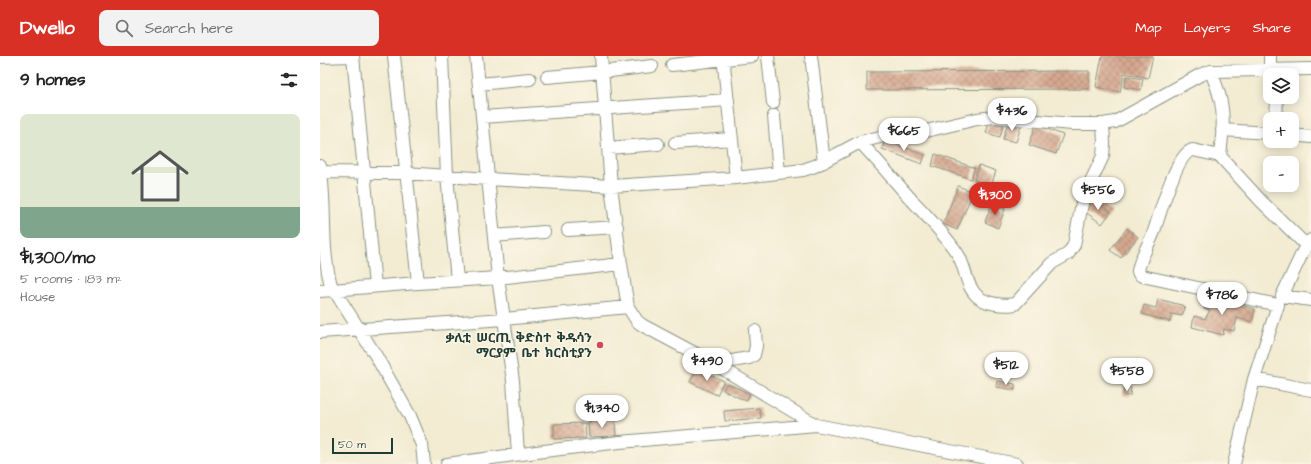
<!DOCTYPE html>
<html lang="en">
<head>
<meta charset="utf-8">
<style>
  :root { --surface:#fff; --page:#f2f2f2; --text:#222; --muted:#767676; --accent:#d93025 }
  body { margin:0; font-family:"Architects Daughter","Noto Sans Ethiopic",sans-serif; background:var(--page); color:var(--text); height:100vh; display:flex; flex-direction:column; font-size:15px; white-space:nowrap }
  * { box-sizing:border-box; margin:0 }
  p { font-size:13px; color:var(--muted) }
  .icon { flex:none; width:22px; height:22px; fill:none; stroke:currentColor; stroke-width:2; stroke-linecap:round; stroke-linejoin:round }
  .map { position:relative; flex:1; overflow:hidden }
  .details { display:flex; flex-direction:column; background:var(--surface); width:320px }
  .details>* { flex:none }
  .fabs { position:absolute; left:943px; top:12px; display:grid; gap:8px }
  .fabs a { display:grid; place-items:center; width:36px; height:36px; border-radius:8px; background:var(--surface); box-shadow:0 2px 10px #0003; font-size:20px }
  .scale { position:absolute; left:12px; bottom:10px; width:61px; box-sizing:border-box; padding-left:4px; border:2px solid #1f3d34; border-top:0; font-size:11px; line-height:14px; white-space:nowrap; color:#1f3d34; -webkit-text-stroke:3px #fcf5e5; paint-order:stroke }
  .price { position:absolute; translate:-50% -34px; padding:0 9px; border-radius:14px; background:#fff; color:#222; font-size:13px; line-height:26px; filter:drop-shadow(0 1px 2px #0008) }
  .price::after { content:''; position:absolute; left:50%; top:24px; width:12px; height:9px; margin-left:-6px; background:inherit; clip-path:polygon(0 0,100% 0,50% 100%) }
  .price.current { background:var(--accent); color:#fff }
  ul { padding:0; list-style:none }
  li { display:grid; align-content:center; gap:8px; height:212px; padding:0 20px }
  li span { display:grid; place-items:center; height:124px; border-radius:8px; color:#555 }
  li>.icon { margin-inline-start:auto }
  span .icon { width:72px; height:72px; fill:#fffc; stroke-width:1 }
  li b { font-size:17px }
  h2 { display:flex; justify-content:space-between; align-items:center; height:48px; padding:0 20px; font-size:17px }
  header { display:flex; align-items:center; gap:24px; box-sizing:border-box; height:56px; padding:0 20px; background:var(--accent); color:#fff }
  header strong { font-size:19px }
  nav { display:flex; gap:22px; margin-inline-start:auto; font-size:14px }
  .search { width:280px; height:36px; background:var(--page); display:flex; align-items:center; gap:10px; box-sizing:border-box; padding:0 14px; border-radius:8px; color:var(--muted); font-size:15px }
  main { display:flex; flex:1; min-height:0 }
  .map>svg:first-child { display:block }
  .building { fill:url(#building-cross-hatch) }
  .lines { fill:none; stroke-linecap:round; stroke-linejoin:round }
  .minor-casing { stroke:#899484; stroke-width:14 }
  .minor { stroke:#fff; stroke-width:12 }
  .poi-dot { fill:#d1495b; stroke:#fcf5e5; stroke-width:1.5 }
  .labels { text-anchor:middle; dominant-baseline:central; stroke-width:3; stroke-linejoin:round; paint-order:stroke }
  .poi-label { font-size:13px; font-weight:bold; fill:#1f3d34; stroke:#fcf5e5; text-anchor:end }
</style>
</head>
<body>
<header>
<strong>Dwello</strong>
<div class="search"><svg class="icon" aria-label="search" viewBox="0 0 24 24"><circle cx="10" cy="10" r="6"/><path d="M15 15l6 6"/></svg>Search here</div>
<nav><a>Map</a><a>Layers</a><a>Share</a></nav>
</header>
<main>
<section class="details">
<h2>9 homes<svg class="icon" aria-label="filters" viewBox="0 0 24 24"><path d="M4 7h16M4 17h16"/><circle cx="9" cy="7" r="2"/><circle cx="15" cy="17" r="2"/></svg></h2>
<ul>
<li><span style="background:linear-gradient(#dfe7d0 75%,#7fa58c 0)"><svg class="icon" aria-label="home" viewBox="0 0 24 24"><path d="M3 11l9-7 9 7M6 9v11h12V9"/></svg></span><div><b>$1,300/mo</b><p>5 rooms · 183 m²</p><p>House</p></div></li>
</ul>
</section>
<div class="map">
<svg width="991" height="408" viewBox="0 0 991 408">
  <defs>
    <pattern id="building-cross-hatch" width="8" height="8" patternUnits="userSpaceOnUse"><rect width="8" height="8" fill="#d6a890"/><path d="M0 0l8 8M0 8l8-8" fill="none" stroke="#ad8a76"/></pattern>
  </defs>
  <rect width="100%" height="100%" fill="#fcf5e5"/>
  <filter id="ink" filterUnits="userSpaceOnUse"><feTurbulence type="fractalNoise" baseFrequency=".025" numOctaves="2"/><feDisplacementMap in="SourceGraphic" scale="8" xChannelSelector="R" yChannelSelector="G"/><feConvolveMatrix kernelMatrix="1 2 1 2 8 2 1 2 1" color-interpolation-filters="sRGB"/></filter>
  <filter id="wash" filterUnits="userSpaceOnUse"><feTurbulence type="fractalNoise" baseFrequency=".012" numOctaves="4" result="noise"/><feDisplacementMap in="SourceGraphic" scale="16" xChannelSelector="R" yChannelSelector="G"/><feGaussianBlur stdDeviation="0.9" result="paint"/><feColorMatrix in="noise" values="0 0 0 0 0 0 0 0 0 0 0 0 0 0 0 0 0 1.4 0 .05"/><feComposite in="paint" operator="in"/></filter>
  <g filter="url(#wash)">
    <rect width="100%" height="100%" fill="#f3ecd3"/>
    <g id="blocks">
      <path class="building" d="M782 0H833L828 22 804 17 800 36 776 31Z
        M769 15V33L547 34V16Z
        M806 20 823 23 821 34 804 31Z
        M670 63 684 67 680 81 666 77Z
        M688 66 701 70 696 86 683 83Z
        M716 69 743 79 736 98 709 89Z
        M565 84 605 99 602 108 562 93Z
        M615 98 655 112 651 123 612 110Z
        M659 109 676 115 671 130 654 124Z
        M638 130 653 136 637 174 623 168Z
        M774 143 791 156 782 168 764 155Z
        M672 147 685 153 678 172 665 166Z
        M807 172 818 181 801 202 790 194Z
        M888 240 935 253 932 266 917 262 914 275 904 273 903 279 872 271 874 260 885 263 890 254 884 253Z
        M838 243 865 250 862 260 852 258 850 266 822 258 824 249 836 252Z
        M377 313 404 325 397 339 370 326Z
        M677 325 695 328V334L676 331Z
        M407 327 430 338 426 345 403 334Z
        M804 331 811 332 810 340 803 339Z
        M439 352 441 362 405 365 404 355Z
        M295 364 296 380 269 381 268 366Z
        M265 367 266 382 234 383V368Z"/>
    </g>
  </g>
  <g filter="url(#ink)">
    <use href="#blocks" fill-opacity="0" stroke="#899484" stroke-width="1"/>
    <g class="lines">
      <defs>
        <path id="minor" d="M33 0 55 230
          M74 0 98 227
          M122 0 127 120 137 224
          M156 0 178 222 193 325 198 398
          M281 0 291 130 301 208 308 251 317 265 322 269 395 308 496 369
          M403 0 416 122
          M448 0 453 47
          M491 0 504 106
          M0 1 30 0
          M352 9 432 0
          M950 14V0
          M891 15C894 24 898 33 900 42 905 61 902 81 900 100L941 145 986 189
          M227 21 282 16 332 10
          M159 28 210 23
          M454 60 459 117
          M162 61 408 44
          M956 63 957 41
          M902 74 950 77
          M972 79 991 81
          M540 86C557 104 573 123 589 141 606 159 623 176 637 197 646 210 645 229 657 240 666 248 683 250 695 248L732 207 748 198 754 189 763 142 783 100 784 88 783 68
          M355 87 411 83
          M288 92 338 88
          M900 100 873 94C856 96 839 162 833 178 828 190 820 202 818 215L819 218 822 220 958 249 934 323 914 408
          M0 110C7 150 0 190 11 229L56 300 90 360 102 389 104 408
          M1 116 86 117 168 123 291 130 416 122 483 114 495 110 540 86 564 80 606 75 657 63 674 61 752 68H783L795 66 880 19 891 15 991 13
          M248 174 297 171
          M174 180 224 176
          M991 184 986 189 962 240 991 244
          M0 235 98 227 178 222 301 208
          M0 276 184 263 308 251
          M395 308 429 302 434 299 436 290 435 275
          M934 323 991 334
          M127 408 224 395 300 386 496 369 697 408"/>
      </defs>
      <use href="#minor" class="minor-casing"/>
      <use href="#minor" class="minor"/>
    </g>
  </g>
  <circle class="poi-dot" cx="280" cy="289" r="4"/>
  <g class="labels">
    <g class="poi-label">
      <text x="272" y="282">ቃሊቲ ሠርጢ ቅድስተ ቅዱሳን<tspan x="272" dy="15">ማርያም ቤተ ክርስቲያን</tspan></text>
    </g>
  </g>
</svg>
<div class="fabs">
<a><svg class="icon" aria-label="layers" viewBox="0 0 24 24"><path d="M12 4l9 5-9 5-9-5zM3 14l9 5 9-5"/></svg></a>
<a>+</a>
<a>−</a>
</div>
<div class="scale">50 m</div>
<b class="price" style="left:692px;top:76px">$436</b>
<b class="price" style="left:584px;top:96px">$665</b>
<b class="price" style="left:778px;top:155px">$556</b>
<b class="price current" style="left:675px;top:160px">$1,300</b>
<b class="price" style="left:902px;top:260px">$786</b>
<b class="price" style="left:387px;top:326px">$490</b>
<b class="price" style="left:686px;top:330px">$512</b>
<b class="price" style="left:807px;top:336px">$558</b>
<b class="price" style="left:282px;top:373px">$1,340</b>
</div>
</main>
</body>
</html>
